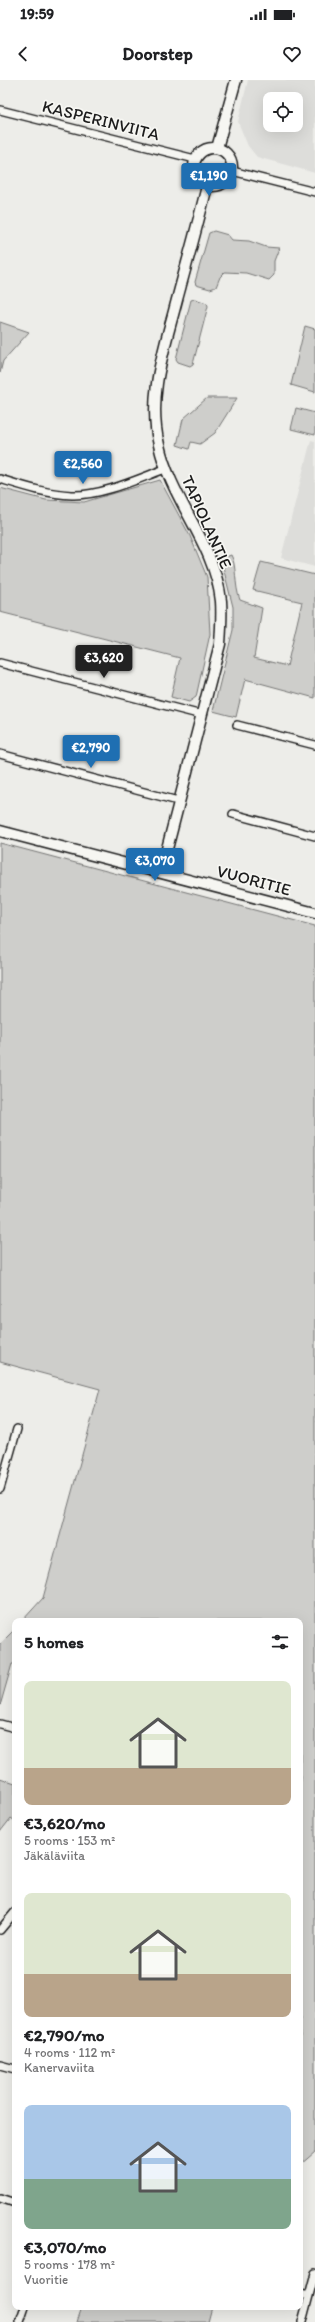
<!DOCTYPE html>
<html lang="en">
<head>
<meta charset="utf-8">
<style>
  :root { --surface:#fff; --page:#f6f6f6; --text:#202124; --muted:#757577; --accent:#1f6fb2 }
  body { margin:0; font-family:Itim,sans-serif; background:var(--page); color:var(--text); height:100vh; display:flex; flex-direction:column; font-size:15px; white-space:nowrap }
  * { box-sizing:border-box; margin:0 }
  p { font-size:13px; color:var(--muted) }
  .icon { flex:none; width:22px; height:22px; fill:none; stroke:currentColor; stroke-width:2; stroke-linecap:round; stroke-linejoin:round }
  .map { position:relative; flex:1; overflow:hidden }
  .sheet { position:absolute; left:12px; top:1538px; width:291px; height:692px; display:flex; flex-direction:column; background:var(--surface); border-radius:8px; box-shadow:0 4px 16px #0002 }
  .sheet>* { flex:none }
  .buttons { position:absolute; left:263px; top:12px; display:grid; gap:8px }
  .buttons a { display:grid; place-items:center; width:40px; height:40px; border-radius:8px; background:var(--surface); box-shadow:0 4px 16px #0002; font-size:20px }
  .price { position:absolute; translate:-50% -34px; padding:0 9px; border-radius:4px; background:var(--accent); color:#fff; font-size:13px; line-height:26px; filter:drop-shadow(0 1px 2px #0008) }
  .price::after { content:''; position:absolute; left:50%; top:24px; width:12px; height:9px; margin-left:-6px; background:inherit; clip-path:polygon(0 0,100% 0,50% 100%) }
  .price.current { background:#222; color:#fff }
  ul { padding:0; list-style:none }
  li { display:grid; align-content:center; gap:8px; height:212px; padding:0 12px }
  li span { display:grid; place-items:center; height:124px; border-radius:8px; color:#555 }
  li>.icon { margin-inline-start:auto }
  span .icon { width:72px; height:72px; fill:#fffc; stroke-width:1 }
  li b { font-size:17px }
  h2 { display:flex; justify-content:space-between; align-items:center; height:48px; padding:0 12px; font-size:17px }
  .status { display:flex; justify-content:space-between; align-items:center; height:28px; padding:0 20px; background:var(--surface); direction:ltr }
  .status svg { height:11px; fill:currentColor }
  header { display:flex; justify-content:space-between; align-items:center; height:52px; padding:0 12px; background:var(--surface); font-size:18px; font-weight:800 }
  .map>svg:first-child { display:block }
  .built { fill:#ddddda; fill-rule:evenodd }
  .green { fill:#cececb; stroke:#757574 }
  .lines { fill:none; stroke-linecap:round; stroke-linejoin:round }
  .street-casing { stroke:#1c1c1c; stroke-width:10 }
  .secondary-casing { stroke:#1c1c1c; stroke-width:13 }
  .street { stroke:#f6f6f2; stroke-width:7 }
  .secondary { stroke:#f6f6f2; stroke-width:10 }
  .labels { text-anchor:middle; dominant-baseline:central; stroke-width:3.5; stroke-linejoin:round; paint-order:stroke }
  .street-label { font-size:17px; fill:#1c1c1c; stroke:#f6f6f2 }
</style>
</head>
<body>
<div class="status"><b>19:59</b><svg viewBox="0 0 49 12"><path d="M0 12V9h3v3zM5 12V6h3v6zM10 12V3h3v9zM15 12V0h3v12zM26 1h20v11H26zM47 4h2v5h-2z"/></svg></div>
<header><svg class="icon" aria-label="back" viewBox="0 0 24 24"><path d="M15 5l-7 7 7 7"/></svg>Doorstep<svg class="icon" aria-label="heart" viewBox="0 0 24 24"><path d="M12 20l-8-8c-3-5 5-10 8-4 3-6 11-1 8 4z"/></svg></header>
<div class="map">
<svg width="315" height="2242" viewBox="0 0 315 2242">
  <rect width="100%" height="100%" fill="#edede9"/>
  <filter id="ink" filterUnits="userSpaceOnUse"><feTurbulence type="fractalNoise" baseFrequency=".025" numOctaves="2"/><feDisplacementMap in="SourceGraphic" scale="8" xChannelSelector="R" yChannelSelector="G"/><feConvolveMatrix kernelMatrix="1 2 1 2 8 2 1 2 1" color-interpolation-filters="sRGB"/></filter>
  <g filter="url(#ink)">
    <path class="built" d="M248 0H315V93L257 77 248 66 238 42ZM270 19H296V45H270Z
      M311 360 315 361V487L281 478Z"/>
    <path class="green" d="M214 151 228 155 232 160 249 161 266 167 279 168 274 181V195L269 200 246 193 225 192 220 197 216 207 210 209 196 205 195 202 209 153Z
      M195 219 207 223 208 226 193 284 190 286 178 282 176 279 191 220Z
      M0 242 29 252 3 281 0 293Z
      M305 246 315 249V312L291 305Z
      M207 318H237L215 353 200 364 191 362 189 369 177 365 183 339Z
      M296 328 315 333V355L291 349Z
      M160 400 190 456 207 497 210 554 196 617 189 622 171 617 180 578 0 532V408L46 420 84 422Z
      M231 475C237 485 234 505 240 520L262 528 254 578 287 586 302 522 253 510 261 482 315 495V618L245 599 236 637 213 631 233 550V527L221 479Z
      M0 763 315 846V2072L300 2085V1541H22L43 1518 100 1309 0 1282Z
      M15 1549V1584H12L0 1626V1564Z
      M0 1698 15 1703V1741L11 1738 0 1752Z
      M82 2227H212L208 2242H77Z"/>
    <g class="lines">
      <defs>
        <path id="street" d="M0 30 195 79
          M232 91 315 112
          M0 399C23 406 47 414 72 415 101 416 138 399 165 389
          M0 583 202 635
          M237 645 315 665
          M0 674 178 721
          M233 734 315 756
          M0 1409 17 1349
          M0 1644 15 1648
          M0 1850 15 1832
          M0 1985 15 1989
          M0 2118 15 2123
          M300 2214 309 2216
          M20 2242 25 2227
          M302 2242 315 2193"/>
        <path id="secondary" d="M194 87a19 19 0 1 1 38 0a19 19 0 1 1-38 0Z
          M217 68 236 0
          M0 751 315 833
          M161 792 220 564C221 550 222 535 221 521 215 464 171 420 159 365 148 319 162 276 174 231 185 189 197 148 207 106"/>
      </defs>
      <use href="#street" class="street-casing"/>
      <use href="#secondary" class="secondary-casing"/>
      <use href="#street" class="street"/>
      <use href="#secondary" class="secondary"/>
    </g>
  </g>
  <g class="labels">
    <g class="street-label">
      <text transform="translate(101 40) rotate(14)">KASPERINVIITA</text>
      <text transform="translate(207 442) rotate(66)">TAPIOLANTIE</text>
      <text transform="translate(254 800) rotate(15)">VUORITIE</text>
    </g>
  </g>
</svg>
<div class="buttons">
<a><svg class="icon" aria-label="locate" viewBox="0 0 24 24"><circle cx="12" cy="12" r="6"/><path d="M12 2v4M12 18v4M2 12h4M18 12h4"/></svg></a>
</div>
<b class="price" style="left:209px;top:117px">€1,190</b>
<b class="price" style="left:83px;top:405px">€2,560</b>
<b class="price current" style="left:104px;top:599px">€3,620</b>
<b class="price" style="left:91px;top:689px">€2,790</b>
<b class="price" style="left:155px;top:802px">€3,070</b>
<section class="sheet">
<h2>5 homes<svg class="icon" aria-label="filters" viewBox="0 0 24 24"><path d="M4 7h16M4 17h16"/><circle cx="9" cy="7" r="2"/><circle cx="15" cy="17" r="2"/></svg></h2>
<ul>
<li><span style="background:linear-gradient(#dfe7d0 70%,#b9a48a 0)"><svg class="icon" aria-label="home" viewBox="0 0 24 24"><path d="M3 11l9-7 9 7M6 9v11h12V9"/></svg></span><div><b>€3,620/mo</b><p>5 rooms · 153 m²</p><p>Jäkäläviita</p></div></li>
<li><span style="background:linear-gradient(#dfe7d0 65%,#b9a48a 0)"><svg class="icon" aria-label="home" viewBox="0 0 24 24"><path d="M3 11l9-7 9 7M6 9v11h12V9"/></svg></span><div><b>€2,790/mo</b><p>4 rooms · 112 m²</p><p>Kanervaviita</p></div></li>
<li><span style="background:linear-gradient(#a9c7e8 60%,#7fa58c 0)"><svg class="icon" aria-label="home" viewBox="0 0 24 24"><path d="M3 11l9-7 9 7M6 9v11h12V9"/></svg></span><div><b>€3,070/mo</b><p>5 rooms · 178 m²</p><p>Vuoritie</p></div></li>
</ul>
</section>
</div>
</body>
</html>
